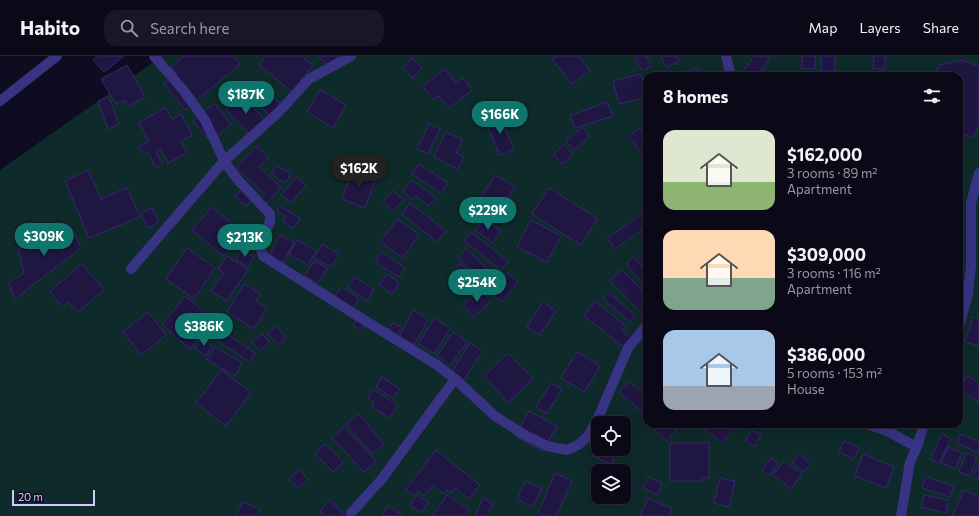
<!DOCTYPE html>
<html lang="en">
<head>
<meta charset="utf-8">
<style>
  :root { --surface:#0b0818; --page:#191625; --text:#f1f3f6; --muted:#9a9aa2; --line:#2b2937; --accent:#0f766e }
  body { margin:0; font-family:Commissioner,sans-serif; background:var(--page); color:var(--text); height:100vh; display:flex; flex-direction:column; font-size:15px; white-space:nowrap }
  * { box-sizing:border-box; margin:0 }
  p { font-size:13px; color:var(--muted) }
  .icon { flex:none; width:22px; height:22px; fill:none; stroke:currentColor; stroke-width:2; stroke-linecap:round; stroke-linejoin:round }
  .map { position:relative; flex:1; overflow:hidden }
  .panel { position:absolute; left:643px; top:16px; width:320px; height:356px; display:flex; flex-direction:column; background:var(--surface); border-radius:12px; box-shadow:0 4px 16px #0002,0 0 0 1px var(--line) }
  .panel>* { flex:none }
  .tools { position:absolute; left:591px; top:360px; display:grid; gap:8px }
  .tools a { display:grid; place-items:center; width:40px; height:40px; border-radius:8px; background:var(--surface); box-shadow:0 4px 16px #0002,0 0 0 1px var(--line); font-size:20px }
  .scale { position:absolute; left:12px; bottom:10px; width:83px; box-sizing:border-box; padding-left:4px; border:2px solid #d1caff; border-top:0; font-size:11px; line-height:14px; white-space:nowrap; color:#d1caff; -webkit-text-stroke:3px #0f0b20; paint-order:stroke }
  .price { position:absolute; translate:-50% -34px; padding:0 9px; border-radius:14px; background:var(--accent); color:#fff; font-size:13px; line-height:26px; filter:drop-shadow(0 1px 2px #0008) }
  .price::after { content:''; position:absolute; left:50%; top:24px; width:12px; height:9px; margin-left:-6px; background:inherit; clip-path:polygon(0 0,100% 0,50% 100%) }
  .price.active { background:#222; color:#fff }
  ul { padding:0; list-style:none }
  li { display:flex; align-items:center; gap:12px; height:100px; padding:0 20px }
  li span { display:grid; place-items:center; flex:none; width:112px; height:80px; border-radius:12px; color:#555 }
  li>.icon { margin-inline-start:auto }
  span .icon { width:48px; height:48px; fill:#fffc; stroke-width:1 }
  li b { font-size:17px }
  h2 { display:flex; justify-content:space-between; align-items:center; height:48px; padding:0 20px; font-size:17px }
  header { display:flex; align-items:center; gap:24px; box-sizing:border-box; height:56px; padding:0 20px; background:var(--surface); border-bottom:1px solid var(--line) }
  header strong { font-size:19px }
  nav { display:flex; gap:22px; margin-inline-start:auto; font-size:14px }
  .search { width:280px; height:36px; background:var(--page); display:flex; align-items:center; gap:10px; box-sizing:border-box; padding:0 14px; border-radius:12px; color:var(--muted); font-size:15px }
  .map>svg:first-child { display:block }
  .green { fill:#0e2a2a; fill-rule:evenodd }
  .building { fill:#201642; stroke:#37276f }
  .lines { fill:none; stroke-linecap:round; stroke-linejoin:round }
  .minor { stroke:#383382; stroke-width:10 }
</style>
</head>
<body>
<header>
<strong>Habito</strong>
<div class="search"><svg class="icon" aria-label="search" viewBox="0 0 24 24"><circle cx="10" cy="10" r="6"/><path d="M15 15l6 6"/></svg>Search here</div>
<nav><a>Map</a><a>Layers</a><a>Share</a></nav>
</header>
<div class="map">
<svg width="979" height="460" viewBox="0 0 979 460">
  <rect width="100%" height="100%" fill="#0f0b20"/>
  <path class="green" d="M162 0H979V460H0V114ZM647 20H959V368H647ZM598 367H624V393H598ZM598 415H624V441H598Z"/>
  <path class="building" d="M98 0H124L104 16 93 4Z
    M184 0H233L240 8 185 54 164 28 177 18 171 11Z
    M266 0H301L313 9 292 36 259 9Z
    M318 0H336L339 3 328 9Z
    M556 0H578L590 15 572 28 552 3Z
    M635 0H646L651 10 642 15Z
    M661 0H676L679 6 666 11Z
    M754 0H767L770 2 757 20H740Z
    M802 0H815V13L802 12Z
    M821 0H835V15H821Z
    M874 0H886L884 14 873 12Z
    M412 2 422 12 413 22 403 12Z
    M963 4 979 11V68L973 82 959 76V20H935L940 9Z
    M127 9 145 41 128 50 124 44 116 48 101 23Z
    M696 12 700 20H683L682 19Z
    M445 13 456 27 463 22 472 34 449 52 439 40 434 44 423 30Z
    M791 16 804 18V20H790Z
    M641 18 647 41 619 48 613 25Z
    M256 23 282 50 270 60 244 34Z
    M320 34 346 49 333 72 307 56Z
    M242 39 265 64 250 79 226 54Z
    M109 41 119 68 108 73 98 45Z
    M607 46 613 60 575 72 570 60Z
    M214 47 231 68 211 86 193 65Z
    M166 52 172 63 181 58 192 79 181 85 187 97 168 107 161 93 156 96 163 108 156 112 148 96 143 98 139 91 149 85 139 66Z
    M499 59 514 93 500 99 485 65Z
    M429 68 440 73 428 98 417 93Z
    M582 71 590 80 574 94 566 85Z
    M639 72 647 84V104L629 80Z
    M446 76 462 84 456 97 464 101 458 113 434 101Z
    M563 89 573 98 563 108 553 99Z
    M256 90 268 101 259 111 281 131 266 148 261 143 265 138 236 112Z
    M419 108 448 127 441 137 412 118Z
    M277 110 291 118 285 127 271 118Z
    M88 114 101 143 127 132 140 161 89 182 65 125Z
    M353 114 376 122 365 152 342 143Z
    M495 119 515 131 506 145 512 148 506 158 480 143Z
    M296 121 306 129 291 147 281 139Z
    M412 124 436 142 429 150 416 140 413 144 403 135Z
    M243 132 253 143 246 150 235 140Z
    M549 132 597 162 581 189 532 158Z
    M393 135 404 144 393 155 383 146Z
    M410 147 446 175 437 186 402 158Z
    M280 150 300 162 294 172 283 166 286 160 277 155Z
    M212 151 242 177 223 200 192 174Z
    M152 152 159 166 148 172 141 158Z
    M642 158 647 165V170L615 193 607 182Z
    M397 163 419 178 403 202 381 186Z
    M483 163 501 175 493 187 475 174Z
    M531 164 561 180 547 206 517 191Z
    M69 167 81 192 15 243 9 227 24 217 18 193Z
    M471 176 508 205 501 214 464 185Z
    M280 179 294 186 282 209 268 202Z
    M297 184 316 195 308 209 289 198Z
    M322 188 339 198 331 211 314 202Z
    M187 192 215 212 194 243 166 223Z
    M647 192V210L638 200Z
    M467 193 491 217 483 226 458 201Z
    M242 194 254 201 248 211 236 204Z
    M382 196 405 212 399 221 375 206Z
    M227 200 248 214 227 245 211 235 224 217 218 213Z
    M634 201 647 216V232L626 208Z
    M314 205 327 212 318 227 305 220Z
    M82 208 104 234 78 256 69 246 62 251 50 235Z
    M461 208 481 227 472 237 451 217Z
    M621 213 647 239V258L645 260 610 225Z
    M508 217 518 226 502 246 491 238Z
    M387 218 399 227 392 238 379 229Z
    M355 221 374 234 367 245 348 231Z
    M244 228 260 238 256 245 267 252 254 273 227 256Z
    M341 231 359 242 351 254 334 242Z
    M481 233 491 245 473 261 463 250Z
    M609 237 635 259 630 266 603 243Z
    M185 240 214 264 190 293 162 269Z
    M595 245 626 270 622 275 631 282 624 291 584 260Z
    M543 246 556 255 540 279 527 271Z
    M413 254 428 263 414 289 399 281Z
    M148 256 166 279 141 299 123 276Z
    M973 261 979 263V290L965 286Z
    M359 262 366 267 360 275 353 269Z
    M434 262 450 272 435 298 418 288Z
    M392 267 401 271 396 280 388 276Z
    M215 270 255 297 249 306 209 279Z
    M275 270 286 281 278 289 268 278Z
    M453 276 467 286 450 310 437 300Z
    M262 278 270 286 260 295 252 286Z
    M201 283 212 290 206 300 195 292Z
    M470 287 482 295 464 324 452 316Z
    M215 291 242 307 235 320 207 304Z
    M577 296 600 310 584 336 561 322Z
    M508 297 533 322 508 347 484 320Z
    M221 314 251 336 226 370 196 347Z
    M967 320 979 327V346L959 334Z
    M382 321 400 333 393 342 376 331Z
    M629 325 647 341V350L642 356 619 336Z
    M551 327 562 333 547 358 536 351Z
    M373 333 398 349 390 362 372 351 374 346 368 342Z
    M529 355 557 370 543 395 515 380Z
    M359 358 384 388 372 398 346 368Z
    M648 368H668L676 375 667 385Z
    M712 368H723L732 376 722 387 706 374Z
    M344 371 376 405 364 416 332 382Z
    M751 374 761 379 755 390 745 385Z
    M942 378 951 383 939 407 930 403Z
    M961 378 979 386V397L957 387Z
    M844 385 859 392 854 403 839 396Z
    M670 387H709V422H701V425H670Z
    M325 388 343 406 333 416 315 398Z
    M598 389V393H618L611 408 593 400Z
    M948 391 962 397 955 413 941 407Z
    M436 394 480 429 469 443 455 432 451 437 447 433 444 438 433 429 424 440 418 435 414 440 406 434Z
    M966 397 977 401 970 420 959 416Z
    M799 398 811 407 804 416 792 406Z
    M863 398 894 411 886 432 855 420Z
    M771 402 778 407 769 420 762 414Z
    M784 405 802 418 791 433 773 419Z
    M979 407V424L973 421Z
    M299 414 308 423 298 432 289 424Z
    M555 417 572 425 556 460H545L538 457Z
    M649 421 662 428 657 439 643 432Z
    M926 421 954 430 950 441 922 432Z
    M720 422 735 425 729 451 714 447Z
    M526 425 542 433 532 451 517 443Z
    M624 427 634 432 627 444 620 441H624Z
    M964 434 979 441V460H952Z
    M417 439 428 446 422 457 410 450Z
    M447 439 470 454 465 460H433Z
    M924 439 948 444 946 457 921 451Z
    M483 442 493 448 487 460H475Z
    M648 442 672 453 669 460H640Z
    M330 444 346 460H325L320 455Z
    M243 446 260 454 256 460H236Z
    M388 450 404 460H382Z"/>
  <g class="lines">
    <path class="minor" d="M154 0 184 35 205 64 224 105 238 124 270 158C273 174 254 181 263 200L353 257 437 309 455 323 495 360 523 378 547 390 567 394 578 389 588 380 598 362 628 292 647 269
      M726 0 731 20
      M0 45 57 0
      M131 213 224 105 278 57 309 23 351 0
      M959 271 968 238 971 210V147L979 117
      M866 368 887 375 917 391
      M351 457 381 424 455 323
      M901 460 910 406 917 391 924 368"/>
  </g>
</svg>
<div class="tools">
<a><svg class="icon" aria-label="locate" viewBox="0 0 24 24"><circle cx="12" cy="12" r="6"/><path d="M12 2v4M12 18v4M2 12h4M18 12h4"/></svg></a>
<a><svg class="icon" aria-label="layers" viewBox="0 0 24 24"><path d="M12 4l9 5-9 5-9-5zM3 14l9 5 9-5"/></svg></a>
</div>
<div class="scale">20 m</div>
<b class="price" style="left:246px;top:59px">$187K</b>
<b class="price" style="left:500px;top:79px">$166K</b>
<b class="price active" style="left:359px;top:133px">$162K</b>
<b class="price" style="left:488px;top:175px">$229K</b>
<b class="price" style="left:44px;top:201px">$309K</b>
<b class="price" style="left:245px;top:202px">$213K</b>
<b class="price" style="left:477px;top:247px">$254K</b>
<b class="price" style="left:204px;top:291px">$386K</b>
<section class="panel">
<h2>8 homes<svg class="icon" aria-label="filters" viewBox="0 0 24 24"><path d="M4 7h16M4 17h16"/><circle cx="9" cy="7" r="2"/><circle cx="15" cy="17" r="2"/></svg></h2>
<ul>
<li><span style="background:linear-gradient(#dfe7d0 65%,#8fb573 0)"><svg class="icon" aria-label="home" viewBox="0 0 24 24"><path d="M3 11l9-7 9 7M6 9v11h12V9"/></svg></span><div><b>$162,000</b><p>3 rooms · 89 m²</p><p>Apartment</p></div></li>
<li><span style="background:linear-gradient(#ffd9b3 60%,#7fa58c 0)"><svg class="icon" aria-label="home" viewBox="0 0 24 24"><path d="M3 11l9-7 9 7M6 9v11h12V9"/></svg></span><div><b>$309,000</b><p>3 rooms · 116 m²</p><p>Apartment</p></div></li>
<li><span style="background:linear-gradient(#a9c7e8 70%,#9aa5b1 0)"><svg class="icon" aria-label="home" viewBox="0 0 24 24"><path d="M3 11l9-7 9 7M6 9v11h12V9"/></svg></span><div><b>$386,000</b><p>5 rooms · 153 m²</p><p>House</p></div></li>
</ul>
</section>
</div>
</body>
</html>
